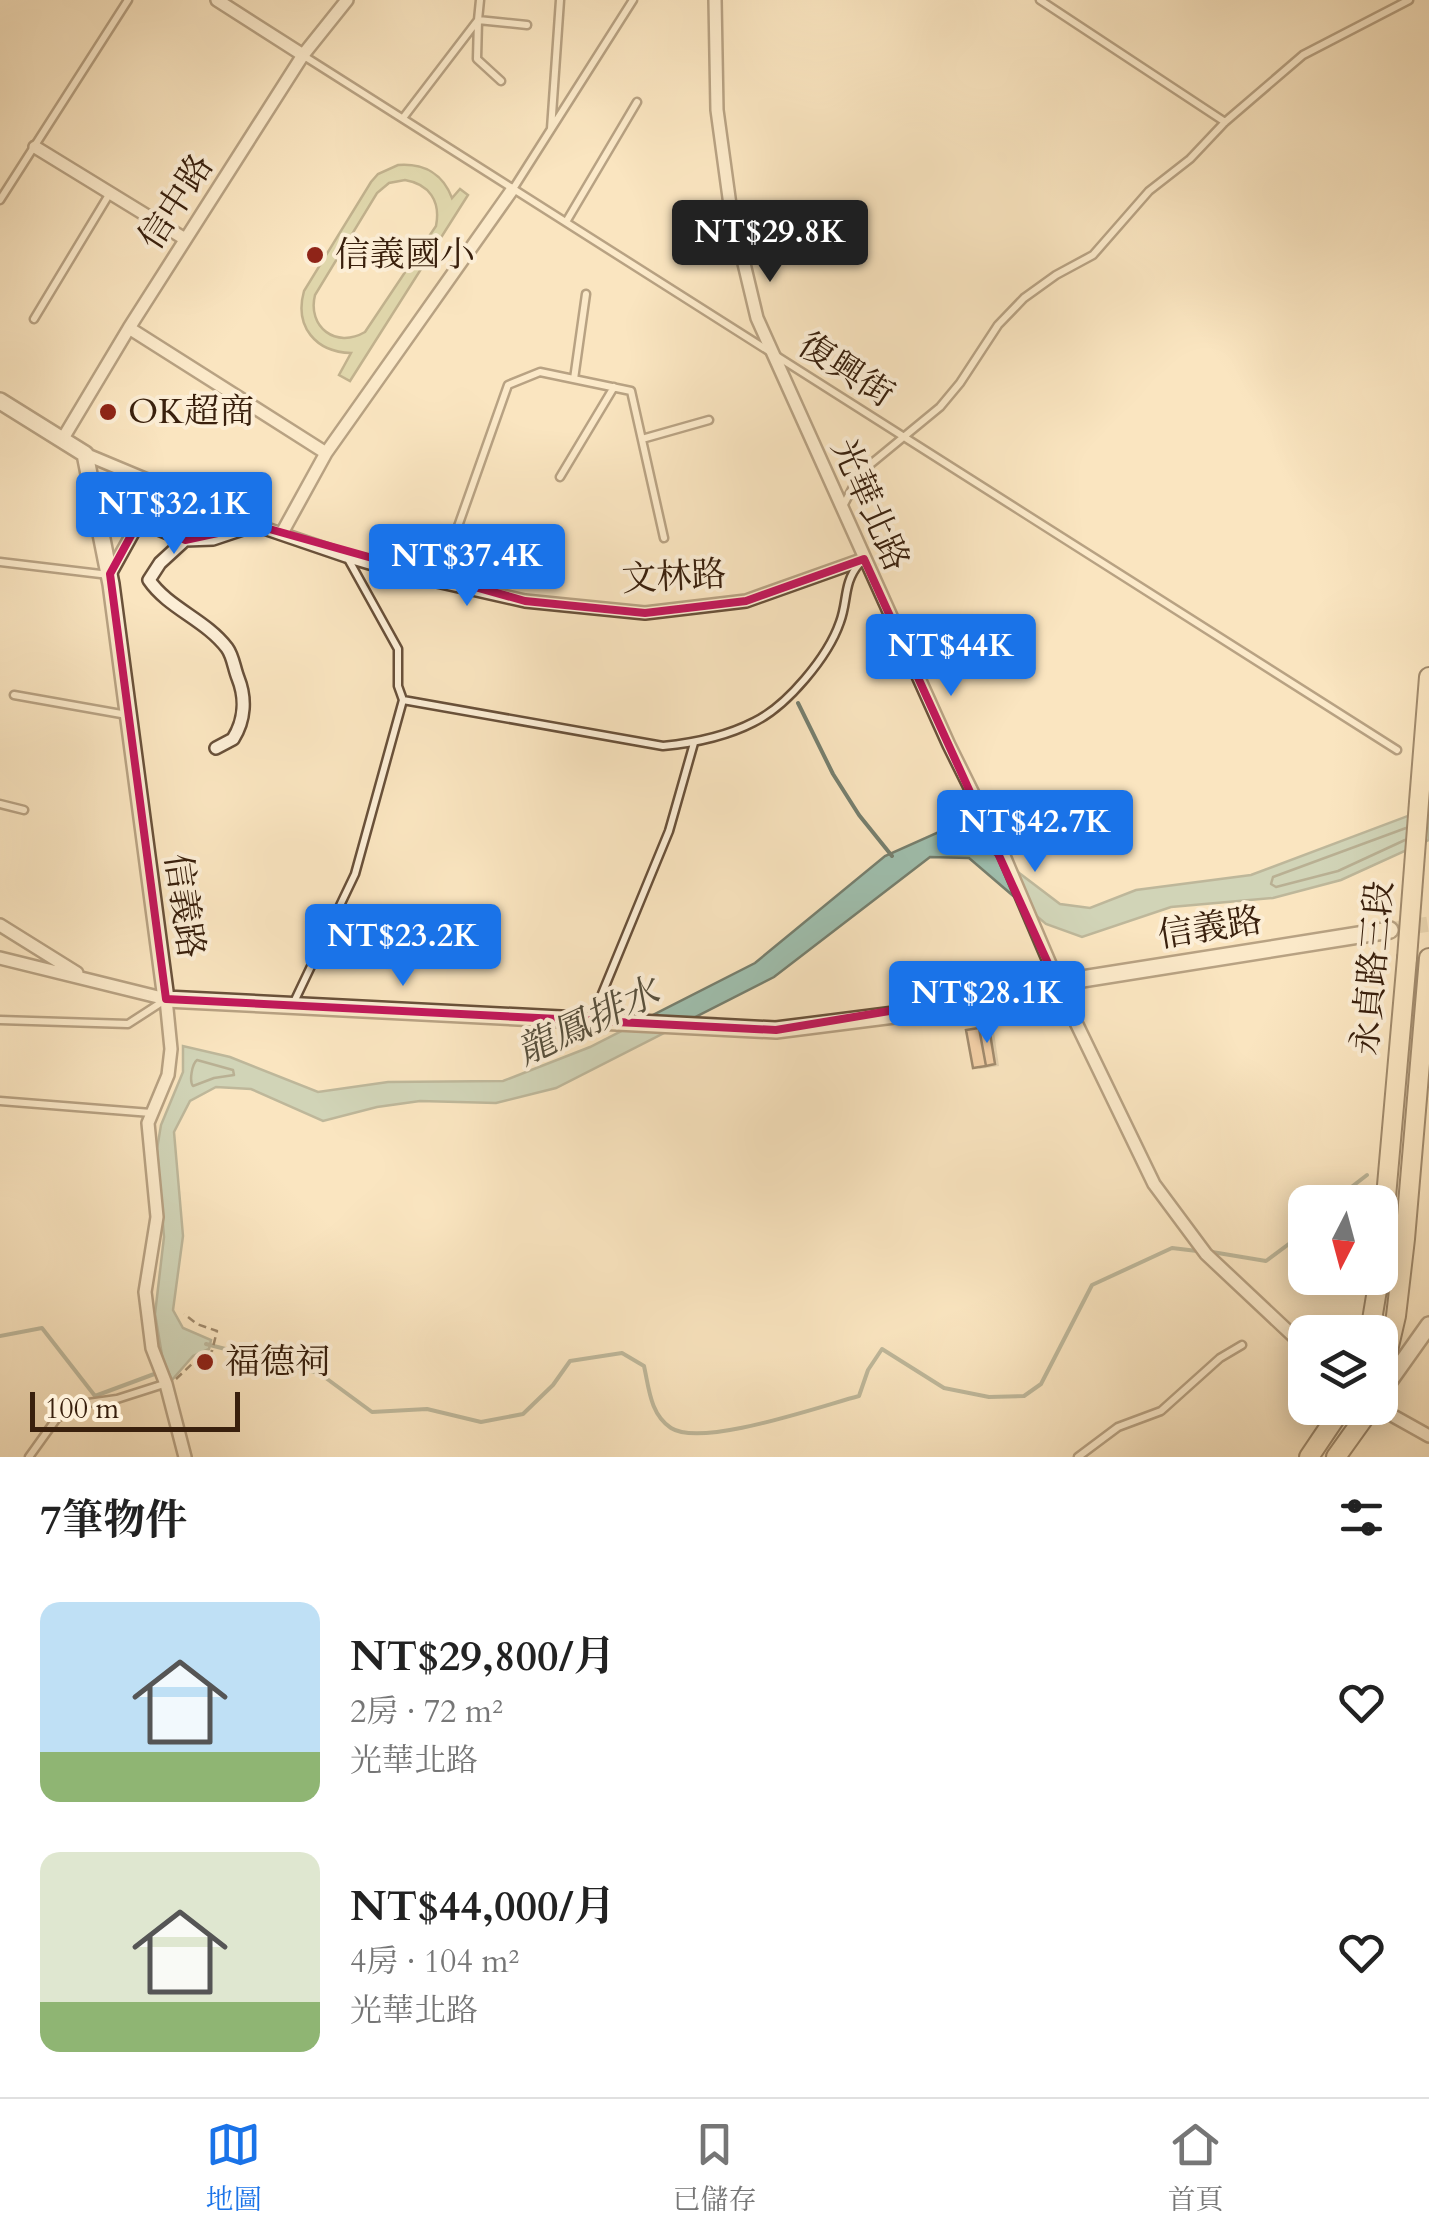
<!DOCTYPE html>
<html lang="zh-TW">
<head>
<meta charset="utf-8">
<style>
  :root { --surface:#fff; --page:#f6f6f6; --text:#222; --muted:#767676; --line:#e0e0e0; --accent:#1a73e8 }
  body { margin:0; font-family:Cardo,"Noto Serif TC",serif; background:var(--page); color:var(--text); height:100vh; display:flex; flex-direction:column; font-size:38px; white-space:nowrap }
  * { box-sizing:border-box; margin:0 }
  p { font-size:32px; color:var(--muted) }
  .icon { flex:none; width:55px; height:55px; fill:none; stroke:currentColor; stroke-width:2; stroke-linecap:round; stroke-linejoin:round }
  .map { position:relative; height:1457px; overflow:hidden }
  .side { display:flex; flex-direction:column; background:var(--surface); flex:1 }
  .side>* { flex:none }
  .needle { width:65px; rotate:186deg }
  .fabs { position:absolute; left:1288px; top:1185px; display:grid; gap:20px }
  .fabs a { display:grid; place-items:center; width:110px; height:110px; border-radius:20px; background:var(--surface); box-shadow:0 5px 25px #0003; font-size:50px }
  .scale { position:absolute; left:30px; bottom:25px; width:210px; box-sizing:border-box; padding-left:10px; border:5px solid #39200d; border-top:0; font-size:28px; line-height:35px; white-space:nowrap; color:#39200d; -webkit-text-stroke:8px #fceed6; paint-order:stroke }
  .price { position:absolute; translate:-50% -85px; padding:0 22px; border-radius:10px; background:var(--accent); color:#fff; font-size:32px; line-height:65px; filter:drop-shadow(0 2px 5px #0008) }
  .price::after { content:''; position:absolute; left:50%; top:60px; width:30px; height:22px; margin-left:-15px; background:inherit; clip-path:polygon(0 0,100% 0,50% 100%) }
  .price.current { background:#222; color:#fff }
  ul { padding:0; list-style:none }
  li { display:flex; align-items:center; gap:30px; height:250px; padding:0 40px }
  li span { display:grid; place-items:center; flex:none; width:280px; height:200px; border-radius:20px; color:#555 }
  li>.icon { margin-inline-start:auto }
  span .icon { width:120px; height:120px; fill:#fffc; stroke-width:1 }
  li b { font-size:42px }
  h2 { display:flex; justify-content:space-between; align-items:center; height:120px; padding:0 40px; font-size:42px }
  .dock { display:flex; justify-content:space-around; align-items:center; height:140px; border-top:2px solid var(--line); background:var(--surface); font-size:28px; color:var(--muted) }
  .dock a { display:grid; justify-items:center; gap:5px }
  .dock .current { color:var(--accent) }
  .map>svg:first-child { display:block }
  .green { fill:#bfc492; stroke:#7c7250; stroke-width:2.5; fill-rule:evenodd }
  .water { fill:#9fbfae; stroke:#767f6e; stroke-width:2.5 }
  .shadow { fill:#0003 }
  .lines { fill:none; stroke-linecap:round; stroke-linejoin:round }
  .shore { stroke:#6c705e; stroke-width:2.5 }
  .stream { stroke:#767f6e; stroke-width:4 }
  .building { fill:#ebb68b; stroke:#39200d; stroke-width:2.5 }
  .tertiary-tunnel { stroke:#d3be9c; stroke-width:15; stroke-dasharray:15 8; stroke-linecap:butt }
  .service-casing { stroke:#69513a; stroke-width:11 }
  .minor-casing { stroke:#69513a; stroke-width:16 }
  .tertiary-casing { stroke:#69513a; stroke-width:20 }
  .primary-casing { stroke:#39200d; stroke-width:22 }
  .path { stroke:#39200d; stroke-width:2.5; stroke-dasharray:8 5; stroke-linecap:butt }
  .service { stroke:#fceed6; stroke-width:6 }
  .minor { stroke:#fceed6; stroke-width:11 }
  .tertiary { stroke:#fceed6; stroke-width:15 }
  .primary { stroke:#fae5c0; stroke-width:18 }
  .primary-bridge-casing { stroke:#39200d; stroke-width:22; stroke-linecap:butt }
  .primary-bridge { stroke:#fae5c0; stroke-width:18 }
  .marked { fill:none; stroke:#c2185b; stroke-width:8; stroke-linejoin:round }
  .poi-dot { fill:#8f2418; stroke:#fceed6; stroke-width:4 }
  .labels { text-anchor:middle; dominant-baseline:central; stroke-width:8; stroke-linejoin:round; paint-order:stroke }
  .street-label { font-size:35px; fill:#39200d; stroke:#fceed6 }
  .poi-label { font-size:35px; fill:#39200d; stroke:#fceed6; text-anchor:start }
  .water-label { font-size:38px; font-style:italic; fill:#58503d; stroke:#fceed6 }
</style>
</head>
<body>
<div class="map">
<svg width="1429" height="1457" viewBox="0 0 1429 1457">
  <rect width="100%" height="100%" fill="#fae5c0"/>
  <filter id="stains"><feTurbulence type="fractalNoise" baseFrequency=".002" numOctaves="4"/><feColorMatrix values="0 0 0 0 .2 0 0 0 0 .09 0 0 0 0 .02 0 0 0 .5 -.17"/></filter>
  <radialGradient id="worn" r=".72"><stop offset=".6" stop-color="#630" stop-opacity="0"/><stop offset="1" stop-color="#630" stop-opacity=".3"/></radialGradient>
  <path class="green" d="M398 165C424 163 443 174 452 198L460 189 468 195 350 381 339 375 351 353C316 352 294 327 304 291L371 182 378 174ZM405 180C429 184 441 201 436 226L365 332C336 349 307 327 315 295L377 193 389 183Z"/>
  <path class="water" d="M1429 808V840L1341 880 1273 898 1171 907 1082 937 1046 924 969 858 930 857 774 977 556 1088 496 1103 420 1101 377 1107 323 1121 251 1089 216 1087 190 1101 174 1132 183 1236 173 1310 183 1328 211 1340 209 1349 193 1356 172 1380 163 1361 155 1314 164 1237 157 1149 161 1125 183 1072V1046L230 1057 318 1092 388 1082 503 1081 590 1047 755 963 885 856 941 831 969 835 1060 904 1090 908 1136 890 1251 875Z"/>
  <path class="shadow" d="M988 1029 994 1032 999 1066 980 1069 975 1066Z"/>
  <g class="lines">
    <path class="shore" d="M1405 840 1338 871 1276 887 1271 884 1273 877 1406 828
      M197 1060 233 1070 234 1075 214 1078 193 1086C189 1081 192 1064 197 1060Z"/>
    <path class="stream" d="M798 703 833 774 859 815 892 856
      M1332 1202 1367 1175
      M1212 1252 1266 1261 1305 1232
      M0 1336 42 1328 95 1396 157 1373
      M206 1344 319 1373 372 1412 427 1409 481 1422 523 1414 553 1385 570 1361 622 1353 644 1366C649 1388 650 1414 671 1428 702 1448 821 1406 859 1396L868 1370 882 1349 944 1388 989 1397 1024 1396 1041 1384 1092 1285 1172 1248 1197 1251"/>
  </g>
  <path class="building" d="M989 1027 995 1064 986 1066 979 1028Z
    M979 1028 986 1066 973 1068 966 1030Z"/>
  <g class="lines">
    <path class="tertiary-tunnel" d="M1390 930 1429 924"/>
    <defs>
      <path id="service" d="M1040 0 1225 122
        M304 56 1397 750
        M501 81 477 59 478 20 527 25
        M403 118 478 20 480 0
        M551 129 560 0
        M513 189 633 0
        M0 200 128 0
        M566 222 637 102
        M34 319 110 193
        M574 379 586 294
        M642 439 709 420
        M560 477 614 387
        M842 508 861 472 940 407 960 383 998 325 1024 298 1056 275 1093 255 1149 191 1190 159 1225 122 1303 55 1409 0
        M347 557 398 649V686L403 700 663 746C694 743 727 736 754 722 787 706 828 657 840 622 848 601 843 583 859 564
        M0 562 109 575
        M439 580 508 385 540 372 631 391 664 538
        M14 695 127 715
        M0 804 24 810
        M294 1002 355 874 403 700
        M592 1018 669 831 694 743
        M0 1020 128 1024 165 1000
        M0 1101 151 1113
        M29 1457 57 1418 81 1404 117 1399 164 1384
        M1078 1457 1118 1427 1161 1411 1220 1358 1242 1345"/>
      <path id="minor" d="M217 0 303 55
        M715 0 717 110 730 205 757 318 949 745 1004 856 1068 1006 1154 1184 1206 1254 1305 1347
        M35 147 185 239
        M129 328 326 453
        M62 440 129 328 303 55 347 0
        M85 454 255 525 346 556 410 575 525 601 645 613 746 601 864 559
        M96 503 185 540 213 539 255 525
        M282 533 326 453 512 190
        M185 540 160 563 149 580C168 608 206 620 227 648 233 656 234 668 238 678 246 698 245 720 233 739L216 748
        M110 574 160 484
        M0 925 77 973
        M0 958 166 999 171 1049 168 1075 148 1123 157 1217 145 1292 152 1348 166 1384 185 1457
        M1379 1408 1429 1436"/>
      <path id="tertiary" d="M0 401 85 454 111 584 166 999 776 1030 910 1013 1057 983 1390 930
        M1380 1394 1429 1325"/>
      <path id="primary" d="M1419 802 1429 677
        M1380 1265 1407 958
        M1370 1332 1379 1278
        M1380 1385 1396 1316 1405 1239 1429 958
        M1309 1457 1342 1408
        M1336 1457 1371 1408"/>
    </defs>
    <use href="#service" class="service-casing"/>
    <use href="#minor" class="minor-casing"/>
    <use href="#tertiary" class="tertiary-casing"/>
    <use href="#primary" class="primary-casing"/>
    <path class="path" d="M176 1379 195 1361 212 1351 217 1331 197 1324 184 1314"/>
    <use href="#service" class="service"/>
    <use href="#minor" class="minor"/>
    <use href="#tertiary" class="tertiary"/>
    <use href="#primary" class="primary"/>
    <defs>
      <path id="primary-bridge" d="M1407 958 1419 802"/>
    </defs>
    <use href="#primary-bridge" class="primary-bridge-casing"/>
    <use href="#primary-bridge" class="primary-bridge"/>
  </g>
  <path d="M0 0H1429V1457H0ZM140 519 185 540 255 525 525 601 645 613 746 601 864 559 1057 983 776 1030 166 999 110 574Z" fill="#fae5c0" fill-opacity=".55" fill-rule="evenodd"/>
  <path class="marked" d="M140 519 185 540 255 525 525 601 645 613 746 601 864 559 1057 983 776 1030 166 999 110 574Z"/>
  <g class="poi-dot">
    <circle cx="315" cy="255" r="10"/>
    <circle cx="108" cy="412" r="10"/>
    <circle cx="205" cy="1362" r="10"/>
  </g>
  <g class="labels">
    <g class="street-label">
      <text transform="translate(176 202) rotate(-57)">信中路</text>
      <text transform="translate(846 370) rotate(33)">復興街</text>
      <text transform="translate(870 505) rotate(66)">光華北路</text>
      <text transform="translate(674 577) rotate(-3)">文林路</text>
      <text transform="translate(184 906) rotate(82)">信義路</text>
      <text transform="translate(1210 928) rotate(-9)">信義路</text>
      <text transform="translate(1373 968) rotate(-85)">永貞路三段</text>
    </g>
    <g class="poi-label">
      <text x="335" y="255">信義國小</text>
      <text x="128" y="412">OK超商</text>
      <text x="225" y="1362">福德祠</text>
    </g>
    <g class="water-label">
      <text transform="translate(588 1022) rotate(-25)">龍鳳排水</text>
    </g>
  </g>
  <rect width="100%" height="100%" filter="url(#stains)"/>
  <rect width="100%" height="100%" fill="url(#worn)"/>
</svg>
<div class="fabs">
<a><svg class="needle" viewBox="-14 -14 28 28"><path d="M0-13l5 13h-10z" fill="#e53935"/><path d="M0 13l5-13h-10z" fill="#767676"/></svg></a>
<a><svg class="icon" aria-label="layers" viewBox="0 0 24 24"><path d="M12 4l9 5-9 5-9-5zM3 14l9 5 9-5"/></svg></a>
</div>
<div class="scale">100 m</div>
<b class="price current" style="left:770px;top:285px">NT$29.8K</b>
<b class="price" style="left:174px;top:557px">NT$32.1K</b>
<b class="price" style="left:467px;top:609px">NT$37.4K</b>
<b class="price" style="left:951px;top:699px">NT$44K</b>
<b class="price" style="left:1035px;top:875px">NT$42.7K</b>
<b class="price" style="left:403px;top:989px">NT$23.2K</b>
<b class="price" style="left:987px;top:1046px">NT$28.1K</b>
</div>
<section class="side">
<h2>7筆物件<svg class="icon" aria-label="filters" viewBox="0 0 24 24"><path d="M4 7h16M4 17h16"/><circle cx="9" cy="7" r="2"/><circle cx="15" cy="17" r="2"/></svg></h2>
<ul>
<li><span style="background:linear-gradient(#bfe0f5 75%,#8fb573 0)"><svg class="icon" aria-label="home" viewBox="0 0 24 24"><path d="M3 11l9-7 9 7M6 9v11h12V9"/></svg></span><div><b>NT$29,800/月</b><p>2房 · 72 m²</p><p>光華北路</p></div><svg class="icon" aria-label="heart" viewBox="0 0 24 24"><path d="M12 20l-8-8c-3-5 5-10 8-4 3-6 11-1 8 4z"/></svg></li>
<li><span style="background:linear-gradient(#dfe7d0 75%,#8fb573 0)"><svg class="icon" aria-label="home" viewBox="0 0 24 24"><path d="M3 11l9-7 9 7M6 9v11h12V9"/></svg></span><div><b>NT$44,000/月</b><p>4房 · 104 m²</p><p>光華北路</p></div><svg class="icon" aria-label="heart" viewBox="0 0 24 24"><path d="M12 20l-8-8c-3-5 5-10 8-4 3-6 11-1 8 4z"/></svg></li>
</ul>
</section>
<nav class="dock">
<a class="current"><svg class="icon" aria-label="map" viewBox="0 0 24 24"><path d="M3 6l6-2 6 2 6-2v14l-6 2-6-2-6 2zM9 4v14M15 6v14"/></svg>地圖</a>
<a><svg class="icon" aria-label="saved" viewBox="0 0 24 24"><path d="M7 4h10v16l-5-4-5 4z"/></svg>已儲存</a>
<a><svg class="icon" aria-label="home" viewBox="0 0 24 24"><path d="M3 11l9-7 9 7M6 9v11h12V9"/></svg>首頁</a>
</nav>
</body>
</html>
